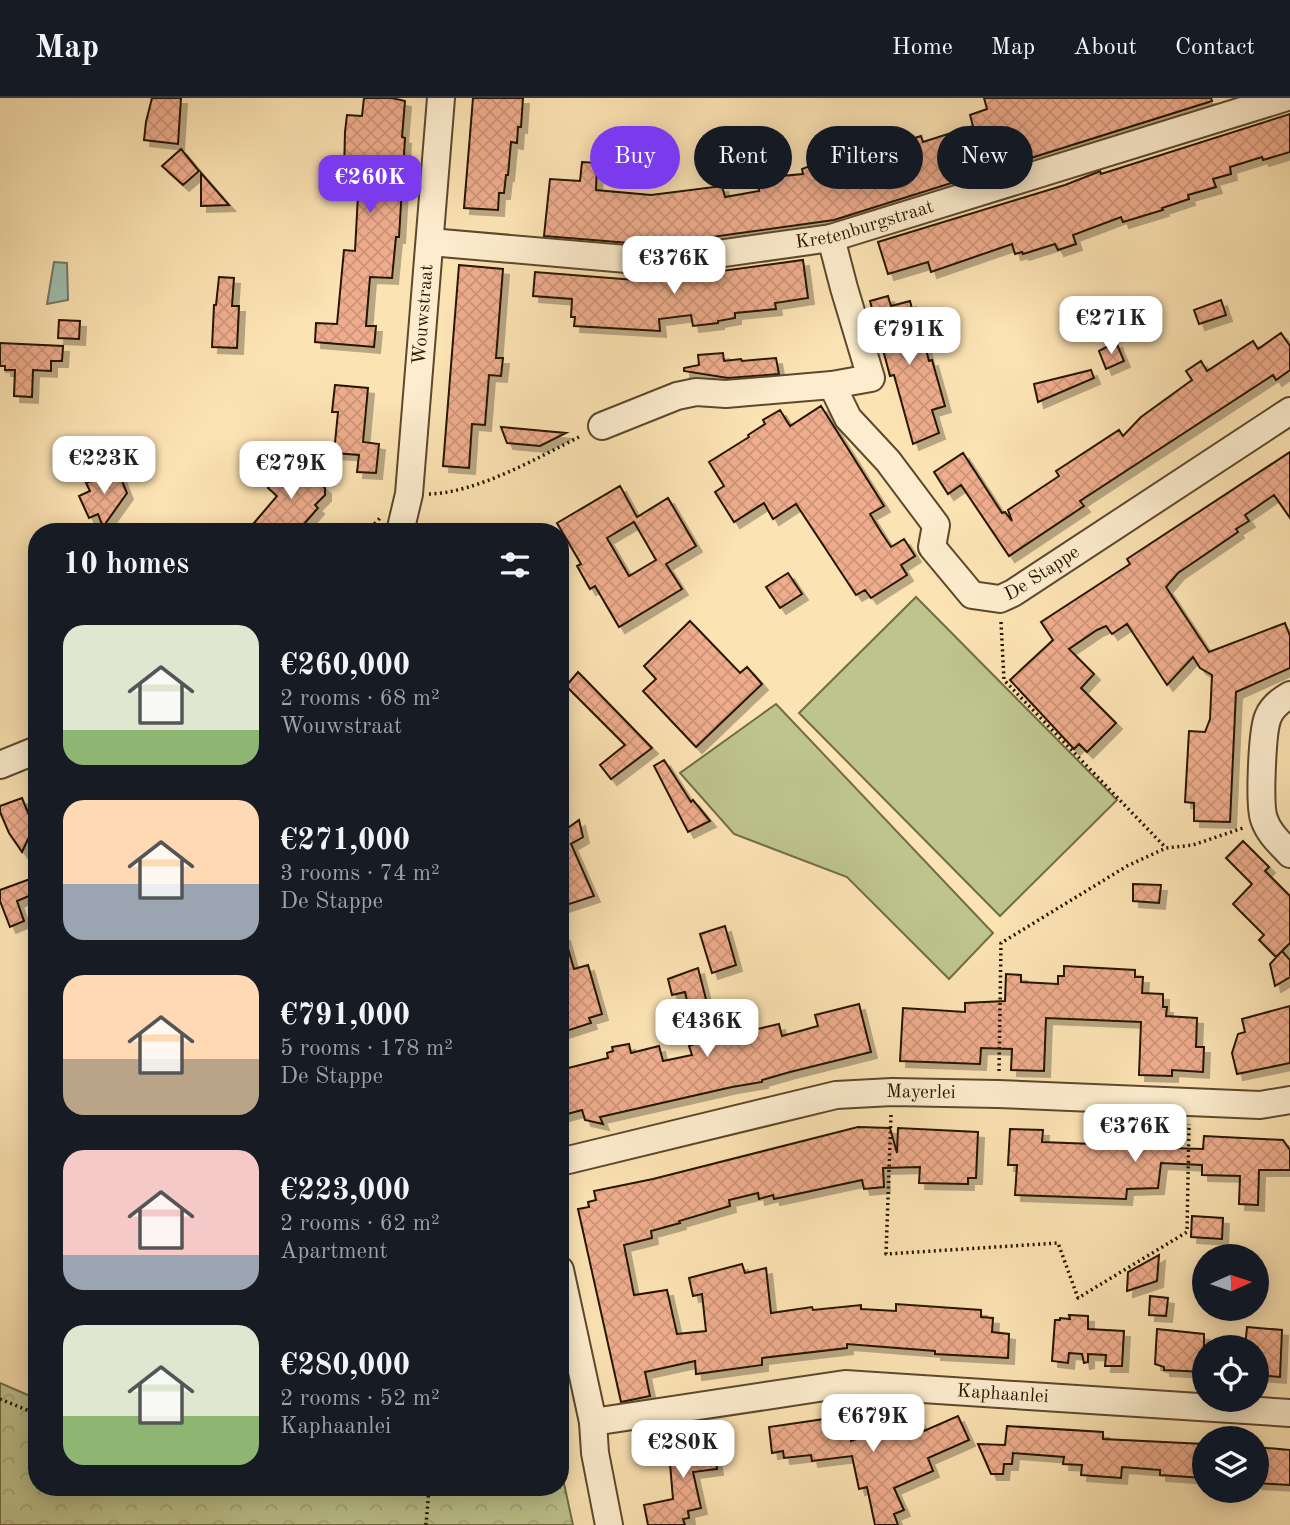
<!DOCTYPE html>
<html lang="en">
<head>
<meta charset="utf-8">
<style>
  :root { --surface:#171b24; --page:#242831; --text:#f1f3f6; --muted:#9ea1a6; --line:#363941; --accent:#7c3aed }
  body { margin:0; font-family:"Old Standard TT",serif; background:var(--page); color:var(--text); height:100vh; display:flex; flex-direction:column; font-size:26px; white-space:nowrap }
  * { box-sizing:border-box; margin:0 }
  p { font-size:23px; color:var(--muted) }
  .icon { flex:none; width:38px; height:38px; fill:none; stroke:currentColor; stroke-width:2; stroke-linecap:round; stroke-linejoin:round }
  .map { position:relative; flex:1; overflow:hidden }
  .side { position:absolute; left:28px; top:425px; width:541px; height:973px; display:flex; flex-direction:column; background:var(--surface); border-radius:28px; box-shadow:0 4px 18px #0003 }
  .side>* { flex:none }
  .guide { position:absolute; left:590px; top:28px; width:595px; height:63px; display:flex; gap:14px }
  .needle { width:46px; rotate:87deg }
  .tools { position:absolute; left:1192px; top:1146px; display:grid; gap:14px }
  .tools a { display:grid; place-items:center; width:77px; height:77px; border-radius:50%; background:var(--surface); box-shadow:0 4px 18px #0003; font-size:35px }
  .price { position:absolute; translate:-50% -60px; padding:0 16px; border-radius:14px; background:#fff; color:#222; font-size:23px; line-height:46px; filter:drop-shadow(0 2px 4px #0008) }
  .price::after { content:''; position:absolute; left:50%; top:42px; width:21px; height:16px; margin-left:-10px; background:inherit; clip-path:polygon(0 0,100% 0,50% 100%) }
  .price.on { background:var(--accent); color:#fff }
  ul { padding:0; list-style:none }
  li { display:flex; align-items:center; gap:21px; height:175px; padding:0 35px }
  li span { display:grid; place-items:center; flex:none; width:196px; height:140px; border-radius:21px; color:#555 }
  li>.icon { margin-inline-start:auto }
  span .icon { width:84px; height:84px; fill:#fffc; stroke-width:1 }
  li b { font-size:30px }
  h2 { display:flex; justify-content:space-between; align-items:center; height:84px; padding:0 35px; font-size:30px }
  .pill { padding:0 24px; border-radius:32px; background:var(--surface); box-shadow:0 4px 18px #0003; font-size:24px; line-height:63px }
  .pill.on { background:var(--accent); color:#fff }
  header { display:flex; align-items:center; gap:42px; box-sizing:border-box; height:98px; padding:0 35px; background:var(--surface); border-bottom:2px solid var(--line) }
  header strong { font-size:33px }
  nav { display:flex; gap:38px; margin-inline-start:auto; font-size:24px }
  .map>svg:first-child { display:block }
  .forest { fill:url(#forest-crowns); stroke:#726c46; stroke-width:2 }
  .pitch { fill:#bec48d; stroke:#726c46; stroke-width:2 }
  .water { fill:#9fbeac; stroke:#6f7a67; stroke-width:2 }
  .building { fill:url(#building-cross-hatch); stroke:#261400; stroke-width:2; fill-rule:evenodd; filter:url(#shadow) }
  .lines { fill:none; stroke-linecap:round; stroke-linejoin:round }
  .minor-casing { stroke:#5c482d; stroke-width:30 }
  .path { stroke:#261400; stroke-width:3.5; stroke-dasharray:2 3.5; stroke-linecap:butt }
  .minor { stroke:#fdedce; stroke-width:26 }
  .labels { text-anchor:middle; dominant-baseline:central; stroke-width:5; stroke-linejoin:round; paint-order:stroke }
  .street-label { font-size:19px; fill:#261400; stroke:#fdedce }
</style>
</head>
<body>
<header>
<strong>Map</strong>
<nav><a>Home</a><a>Map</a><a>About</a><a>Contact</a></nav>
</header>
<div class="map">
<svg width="1290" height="1427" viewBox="0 0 1290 1427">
  <defs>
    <pattern id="forest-crowns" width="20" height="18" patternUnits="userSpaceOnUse" patternTransform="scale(1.75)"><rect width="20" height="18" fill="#bec48d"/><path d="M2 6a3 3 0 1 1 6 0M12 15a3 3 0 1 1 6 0" fill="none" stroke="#a3a878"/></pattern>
    <pattern id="building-cross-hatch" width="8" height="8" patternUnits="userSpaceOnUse" patternTransform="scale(1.75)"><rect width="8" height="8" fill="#efad8d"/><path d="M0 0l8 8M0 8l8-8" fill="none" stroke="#cd9478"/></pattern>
    <filter id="shadow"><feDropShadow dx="6" dy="6" stdDeviation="0" flood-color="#0004"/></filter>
  </defs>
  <rect width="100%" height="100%" fill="#fce3b3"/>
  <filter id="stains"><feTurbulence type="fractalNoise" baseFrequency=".00286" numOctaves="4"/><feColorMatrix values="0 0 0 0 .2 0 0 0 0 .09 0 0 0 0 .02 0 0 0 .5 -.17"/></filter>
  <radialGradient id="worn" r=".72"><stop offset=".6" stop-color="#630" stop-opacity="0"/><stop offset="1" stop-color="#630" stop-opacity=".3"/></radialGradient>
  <path class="forest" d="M0 1285 37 1301V1390H560V1367L573 1427H0Z"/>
  <path class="pitch" d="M916 499 1117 702 1000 818 799 615Z
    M776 606 993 835 949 881 847 779 734 736 680 675Z"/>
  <path class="water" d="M54 164 67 165 68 202 47 206Z"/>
  <path class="building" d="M152 0H181L178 46 144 42 146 24Z
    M364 0H392L405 3 402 39 405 40 399 139H396L392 180 370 179 366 228H376L374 249 315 244 316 225 337 226 344 152 355 153 358 97H353V94H351L352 76 344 75 345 34 347 17 362 18Z
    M473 0H523L521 29H518L517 45 511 44 508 77H506L504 95H499L498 112 464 110Z
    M984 0H1211L1212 3 834 122 654 147 544 138 550 81 580 83 582 64 597 65 596 92 651 97 722 88 725 99 759 93 758 80 803 76 802 71 835 58 837 65 892 42 895 46 921 38 923 44 973 28 970 17 987 11Z
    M1290 16V54L1263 62 1262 59 1230 69 1231 76 1213 81 1216 89 1188 97 1189 101 1162 110 1163 112 1123 124 1121 119 1073 137 1076 146 1058 152 1055 146 1023 156 1022 154 1015 156 1012 146 931 174 928 164 888 176 878 144 1065 87 1098 74 1100 73 1101 76Z
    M181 51 199 73 183 87 162 68Z
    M201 75 229 107 201 108Z
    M803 162 808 200 775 205 776 211 735 215V220L718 223V225L693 228 691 217 659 221 660 233 574 228 575 219H571L572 201 533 198 535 174 648 183Z
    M459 167 503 171 496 260H503L501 278 489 277 485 327 472 326 469 370 443 368Z
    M219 179 234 180 232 208H239L237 250 212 249 214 207H216Z
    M888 198 891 208 910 203 921 245 924 244 929 263 932 262 945 308 932 312 939 335 913 346 894 277 890 278 870 203Z
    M1221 202 1226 217 1199 226 1194 212Z
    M59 222 80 223 79 241 58 240Z
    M1281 235 1290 248V272L1276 282 1273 277 1080 403 1084 408 1009 458 961 387 948 396 934 374 963 355 1002 415 1005 414 1012 423 1008 412 1059 378 1056 373 1119 332 1123 338 1141 319 1192 282 1186 273 1201 263 1207 273 1253 243 1258 251Z
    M1116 244 1124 263 1106 271 1099 253Z
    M0 245 63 248 62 263H51V273L33 272 32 299 14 298 15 272H5V268H0Z
    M723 255 724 263 741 261 742 263 776 260 779 276 728 280 684 273V270L699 267 698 257Z
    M1091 272 1094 280 1038 304 1034 286Z
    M335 287 368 290 363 344 379 346 376 375 357 374 359 357 334 355 338 314H332Z
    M821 308 884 408 870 416 881 434 891 449 904 441 915 458 901 467 907 477 871 500 865 492 856 497 796 406 773 421 764 405 734 424 715 394 724 388 709 364 749 339 748 337 765 326 763 322 780 312 790 328Z
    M501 329 566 335 540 348 507 345Z
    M1290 354V420L1274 397 1245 417 1249 423 1236 431 1238 434 1178 475 1166 489 1209 554 1285 525 1290 538V570L1236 594 1230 724 1194 723V705L1185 704 1189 633 1205 634 1210 621 1212 577 1200 570 1193 559 1167 587 1127 526 1112 536 1106 528 1097 532 1069 551 1094 576 1081 590 1116 625 1087 654 1079 646 1074 651 1010 582 1053 542 1041 524 1130 466 1127 461Z
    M292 363 325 390V397L315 407 318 410 297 434H264L254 425 277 398 268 390Z
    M117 371 127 395 103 429 98 416 89 420 79 398 90 393 86 385Z
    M620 388 637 419 668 400 696 448 666 466 682 491 619 529 595 488 590 491 577 468 581 466 557 425ZM634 424 656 462 629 478 607 440Z
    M788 475 802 496 780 510 766 489Z
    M690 523 740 575 747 569 762 586 696 649 643 593 656 581 644 568Z
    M578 574 652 650 611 681 600 667 625 647 566 588Z
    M664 662 691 704 693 702 710 723 688 734 654 668Z
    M22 700 36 734 30 737 22 754 9 735 0 714V708Z
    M560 720 565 732 579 722 583 739 571 746 594 798 560 809Z
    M1243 743 1269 769 1265 773 1290 798V845L1276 859 1259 842 1264 837 1233 806 1252 786 1226 760Z
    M30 781 36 795 17 803 24 823 10 829 0 803V792Z
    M1133 786 1161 787 1159 805 1133 803Z
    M725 828 736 867 712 875 700 836Z
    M560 837H564L574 871 588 867 602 916 589 920 591 925 560 935Z
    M1282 853 1290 862V879L1275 888 1270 866Z
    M1064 868 1135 872V879H1143L1142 895 1163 896V909H1167L1166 918 1197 920 1196 949H1204L1203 974 1172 972V978L1139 977 1141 924 1046 920 1044 973 1011 972 1012 951 981 950 980 966 900 963 903 910 965 914V905L1005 903 1006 876 1021 877V884L1058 886V878H1064Z
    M698 870 710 917 717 915V917L721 916 727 938 779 926 782 938 818 928 815 917 859 906 871 954 790 974 762 982V984L732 989 600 1019 603 1026 585 1022 582 1012 560 1018V972L608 960 607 955 613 953 612 949 629 946 631 955 659 948 663 963 692 957 689 948 697 945 685 894 672 897 668 881Z
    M1290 908V965L1237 976 1232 955 1238 936 1245 934 1242 921Z
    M858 1029 890 1030 897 1055 898 1030 978 1034 976 1080H968V1086L919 1085 920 1069 883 1070 884 1089 864 1091 862 1082 774 1101 773 1097 759 1101 758 1095 729 1102 730 1108 679 1123 680 1125 651 1133 652 1140 624 1147 634 1197 667 1192 677 1236 706 1233 702 1196 693 1198 689 1180 742 1166 745 1175 766 1170 771 1215 812 1209 813 1212 861 1207V1211L896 1213V1206L981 1212V1219L993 1220 992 1234 1009 1236 1008 1260 935 1256V1253L847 1246V1250L762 1260V1267L696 1276 695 1263 645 1274 650 1298 621 1304 578 1111 589 1109 588 1104 596 1102 594 1093 653 1081Z
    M1010 1031 1043 1032 1042 1044 1120 1047H1135L1136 1036 1168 1037V1050L1203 1051 1204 1038 1283 1042 1290 1052V1072H1259L1258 1107 1239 1106 1240 1078 1202 1077V1067L1161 1065 1158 1090 1127 1091 1126 1101 1015 1097 1017 1067H1008Z
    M1192 1118 1223 1120 1222 1141 1191 1139Z
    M1159 1157 1157 1183 1127 1193 1128 1174Z
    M1150 1198 1168 1200 1166 1218 1149 1217Z
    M1069 1217 1088 1218V1231L1124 1233 1122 1268H1105L1106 1257 1088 1256V1264L1084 1265 1082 1256 1069 1255 1068 1265 1052 1263 1055 1222H1060V1220L1070 1221Z
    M1247 1229 1282 1232 1280 1279 1256 1277V1250H1245Z
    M1157 1231 1204 1236V1274L1164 1272V1269L1155 1266Z
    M845 1318 846 1326 849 1325 851 1343 902 1322 918 1321 924 1333 958 1318 969 1342 928 1360 933 1373 894 1390 904 1412 894 1416 898 1427H875L867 1389 859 1391 852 1358 812 1363 811 1357 784 1360 783 1353 772 1355 769 1329Z
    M1007 1328 1103 1334V1341L1204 1346V1380L1160 1377V1372L1122 1369 1121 1380 1081 1377 1082 1367 1063 1366 1064 1359 1013 1355 1012 1366H1004L1003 1376H991L978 1346 1005 1347Z
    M712 1336 717 1371 693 1374 701 1410 688 1413 689 1420 683 1421 685 1427H648L644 1407 673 1401 668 1342Z
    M1256 1349 1290 1352V1387L1256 1385Z"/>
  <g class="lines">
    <defs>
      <g id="minor">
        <path id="s1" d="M831 140 844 190 871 280 832 287 848 320 888 363 936 427 932 449 972 497 1000 501 1013 495 1290 313"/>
        <path id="s2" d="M430 144 661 164 831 140 1284 0"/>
        <path d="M602 328 677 298 696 294 726 296 832 287"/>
        <path id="s3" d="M400 434 409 396 441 0"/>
        <path d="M1290 597C1281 602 1272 609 1268 619 1262 633 1259 707 1264 721 1269 736 1280 745 1290 756"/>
        <path d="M0 667 37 652"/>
        <path id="s4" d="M560 1064 836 997 892 994 998 996 1260 1007 1290 1002"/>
        <path d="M560 1172 593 1324 595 1355 609 1427"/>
        <path id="s5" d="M593 1324 845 1286 1290 1315"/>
      </g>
    </defs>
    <use href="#minor" class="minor-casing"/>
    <path class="path" d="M429 396C477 395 539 359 581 338
      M367 434 380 420
      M1001 524 1004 582 1166 750
      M999 973 1001 845 1127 768 1166 750 1193 747 1243 730
      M891 1017 886 1156 1058 1145 1078 1200 1187 1134 1189 1026
      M560 1140 563 1151
      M560 1293 564 1304
      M0 1301 37 1316
      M426 1427 429 1390"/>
    <use href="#minor" class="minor"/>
  </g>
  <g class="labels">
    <g class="street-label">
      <text stroke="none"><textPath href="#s2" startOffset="439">Kretenburgstraat</textPath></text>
      <text stroke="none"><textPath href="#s3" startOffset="219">Wouwstraat</textPath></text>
      <text stroke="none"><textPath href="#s1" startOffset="523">De Stappe</textPath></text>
      <text stroke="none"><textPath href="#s4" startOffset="369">Mayerlei</textPath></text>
      <text stroke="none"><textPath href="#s5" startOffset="413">Kaphaanlei</textPath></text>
    </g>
  </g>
  <rect width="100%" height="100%" filter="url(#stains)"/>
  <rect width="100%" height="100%" fill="url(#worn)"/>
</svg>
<div class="tools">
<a><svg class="needle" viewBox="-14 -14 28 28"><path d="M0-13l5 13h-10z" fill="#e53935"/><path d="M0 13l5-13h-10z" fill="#9ea1a6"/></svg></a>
<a><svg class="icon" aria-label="locate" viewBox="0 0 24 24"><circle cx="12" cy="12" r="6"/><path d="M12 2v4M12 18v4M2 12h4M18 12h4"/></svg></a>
<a><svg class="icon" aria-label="layers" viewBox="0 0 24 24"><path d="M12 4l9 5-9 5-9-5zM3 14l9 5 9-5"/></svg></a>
</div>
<b class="price on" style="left:370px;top:117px">€260K</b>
<b class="price" style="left:674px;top:198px">€376K</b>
<b class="price" style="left:1111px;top:258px">€271K</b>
<b class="price" style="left:909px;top:269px">€791K</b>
<b class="price" style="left:104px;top:398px">€223K</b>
<b class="price" style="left:291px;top:403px">€279K</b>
<b class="price" style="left:707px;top:961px">€436K</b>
<b class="price" style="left:1135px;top:1066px">€376K</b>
<b class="price" style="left:873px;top:1356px">€679K</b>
<b class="price" style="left:683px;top:1382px">€280K</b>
<div class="guide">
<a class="pill on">Buy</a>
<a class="pill">Rent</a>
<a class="pill">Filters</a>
<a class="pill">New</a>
</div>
<section class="side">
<h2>10 homes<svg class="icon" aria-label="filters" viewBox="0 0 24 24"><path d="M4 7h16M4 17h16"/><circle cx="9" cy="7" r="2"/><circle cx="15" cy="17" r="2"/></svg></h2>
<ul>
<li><span style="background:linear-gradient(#dfe7d0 75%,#8fb573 0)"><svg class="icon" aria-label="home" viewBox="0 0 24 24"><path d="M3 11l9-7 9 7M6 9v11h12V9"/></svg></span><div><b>€260,000</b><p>2 rooms · 68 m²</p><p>Wouwstraat</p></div></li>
<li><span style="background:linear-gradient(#ffd9b3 60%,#9aa5b1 0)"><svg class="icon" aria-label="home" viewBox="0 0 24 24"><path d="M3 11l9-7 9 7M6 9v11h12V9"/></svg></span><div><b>€271,000</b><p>3 rooms · 74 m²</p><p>De Stappe</p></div></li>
<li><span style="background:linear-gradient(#ffd9b3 60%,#b9a48a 0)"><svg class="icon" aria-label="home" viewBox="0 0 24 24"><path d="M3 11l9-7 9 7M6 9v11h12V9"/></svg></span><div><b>€791,000</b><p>5 rooms · 178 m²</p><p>De Stappe</p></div></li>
<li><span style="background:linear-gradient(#f6c9c9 75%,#9aa5b1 0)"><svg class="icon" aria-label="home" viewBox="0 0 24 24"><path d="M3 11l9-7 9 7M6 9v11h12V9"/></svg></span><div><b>€223,000</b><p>2 rooms · 62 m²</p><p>Apartment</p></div></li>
<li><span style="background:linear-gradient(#dfe7d0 65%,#8fb573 0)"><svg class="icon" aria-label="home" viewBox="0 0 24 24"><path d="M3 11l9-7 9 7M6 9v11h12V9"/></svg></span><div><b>€280,000</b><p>2 rooms · 52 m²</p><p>Kaphaanlei</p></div></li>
</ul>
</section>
</div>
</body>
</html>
